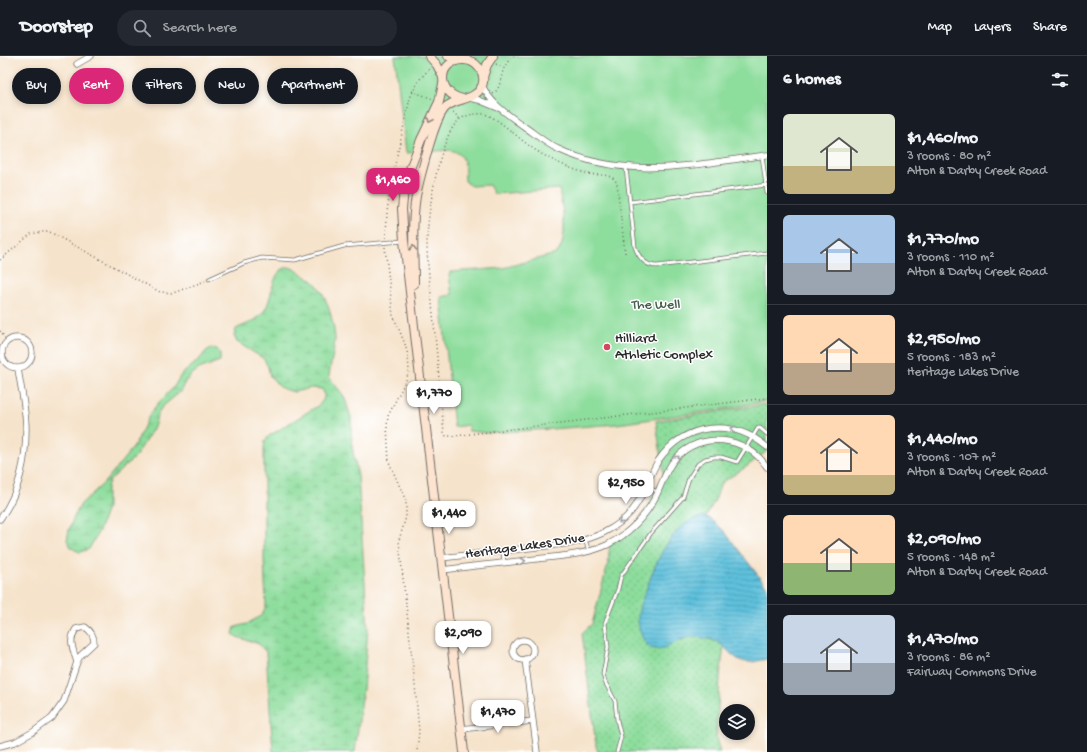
<!DOCTYPE html>
<html lang="en">
<head>
<meta charset="utf-8">
<style>
  :root { --surface:#171b24; --page:#242831; --text:#f1f3f6; --muted:#9ea1a6; --line:#363941; --accent:#db2777 }
  body { margin:0; font-family:"Gochi Hand",sans-serif; background:var(--page); color:var(--text); height:100vh; display:flex; flex-direction:column; font-size:15px; white-space:nowrap }
  * { box-sizing:border-box; margin:0 }
  p { font-size:13px; color:var(--muted) }
  .icon { flex:none; width:22px; height:22px; fill:none; stroke:currentColor; stroke-width:2; stroke-linecap:round; stroke-linejoin:round }
  .map { position:relative; flex:1; overflow:hidden }
  .details { display:flex; flex-direction:column; background:var(--surface); width:320px }
  .details>* { flex:none }
  .guide { position:absolute; left:12px; top:12px; width:380px; height:36px; display:flex; gap:8px }
  .buttons { position:absolute; left:719px; top:648px; display:grid; gap:8px }
  .buttons a { display:grid; place-items:center; width:36px; height:36px; border-radius:50%; background:var(--surface); box-shadow:0 2px 6px #0003; font-size:20px }
  .price { position:absolute; translate:-50% -34px; padding:0 9px; border-radius:8px; background:#fff; color:#222; font-size:13px; line-height:26px; filter:drop-shadow(0 1px 2px #0008) }
  .price::after { content:''; position:absolute; left:50%; top:24px; width:12px; height:9px; margin-left:-6px; background:inherit; clip-path:polygon(0 0,100% 0,50% 100%) }
  .price.active { background:var(--accent); color:#fff }
  ul { padding:0; list-style:none }
  li { display:flex; align-items:center; gap:12px; height:100px; padding:0 16px }
  li+li { border-top:1px solid var(--line) }
  li span { display:grid; place-items:center; flex:none; width:112px; height:80px; border-radius:6px; color:#555 }
  li>.icon { margin-inline-start:auto }
  span .icon { width:48px; height:48px; fill:#fffc; stroke-width:1 }
  li b { font-size:17px }
  h2 { display:flex; justify-content:space-between; align-items:center; height:48px; padding:0 16px; font-size:17px }
  .chip { padding:0 14px; border-radius:18px; background:var(--surface); box-shadow:0 2px 6px #0003; font-size:14px; line-height:36px }
  .chip.active { background:var(--accent); color:#fff }
  header { display:flex; align-items:center; gap:24px; box-sizing:border-box; height:56px; padding:0 20px; background:var(--surface); border-bottom:1px solid var(--line) }
  header strong { font-size:19px }
  nav { display:flex; gap:22px; margin-inline-start:auto; font-size:14px }
  .search { width:280px; height:36px; background:var(--page); display:flex; align-items:center; gap:10px; box-sizing:border-box; padding:0 14px; border-radius:22px; color:var(--muted); font-size:15px }
  main { display:flex; flex:1; min-height:0 }
  .map>svg:first-child { display:block }
  .grass { fill:url(#grass-dots); stroke:#5c8464 }
  .wetland { fill:url(#wetland-marsh); stroke:#5c8464 }
  .park { fill:#8ddd9c; stroke:#5c8464 }
  .water { fill:url(#water-rules); stroke:#457684 }
  .lines { fill:none; stroke-linecap:round; stroke-linejoin:round }
  .lane-casing { stroke:#726b63; stroke-width:4.5 }
  .street-casing { stroke:#726b63; stroke-width:7 }
  .secondary-casing { stroke:#726b63; stroke-width:10 }
  .path { stroke:#726b63; stroke-width:1.5; stroke-dasharray:1 3; stroke-linecap:butt }
  .lane { stroke:#fff; stroke-width:3 }
  .street { stroke:#fff; stroke-width:5.5 }
  .secondary { stroke:#fde4d0; stroke-width:8 }
  .oneway { stroke:#94887e }
  .oneway2 { stroke:#a0a0a0 }
  .poi-dot { fill:#d1495b; stroke:#fff; stroke-width:1.5 }
  .labels { text-anchor:middle; dominant-baseline:central; stroke-width:3; stroke-linejoin:round; paint-order:stroke }
  .park-label { font-size:14px; fill:#48604d; stroke:#fff }
  .poi-label { font-size:14px; fill:#2b2b2b; stroke:#fff; text-anchor:start }
  .street-label { font-size:14px; fill:#2b2b2b; stroke:#fff }
</style>
</head>
<body>
<header>
<strong>Doorstep</strong>
<div class="search"><svg class="icon" aria-label="search" viewBox="0 0 24 24"><circle cx="10" cy="10" r="6"/><path d="M15 15l6 6"/></svg>Search here</div>
<nav><a>Map</a><a>Layers</a><a>Share</a></nav>
</header>
<main>
<div class="map">
<svg width="767" height="696" viewBox="0 0 767 696">
  <defs>
    <pattern id="grass-dots" width="8" height="8" patternUnits="userSpaceOnUse"><rect width="8" height="8" fill="#8ddd9c"/><path d="M2 2h.1M6 6h.1" fill="none" stroke="#7abe87" stroke-width="1.8" stroke-linecap="round"/></pattern>
    <pattern id="wetland-marsh" width="20" height="14" patternUnits="userSpaceOnUse"><rect width="20" height="14" fill="#8ddd9c"/><path d="M1 5h8M5 5V1M11 12h8M15 12V8" fill="none" stroke="#7abe87"/></pattern>
    <pattern id="water-rules" width="6" height="5" patternUnits="userSpaceOnUse"><rect width="6" height="5" fill="#5fc1dd"/><path d="M0 2.5h6" fill="none" stroke="#4f9db3"/></pattern>
  </defs>
  <rect width="100%" height="100%" fill="#fff"/>
  <filter id="ink" filterUnits="userSpaceOnUse"><feTurbulence type="fractalNoise" baseFrequency=".025" numOctaves="2"/><feDisplacementMap in="SourceGraphic" scale="8" xChannelSelector="R" yChannelSelector="G"/><feConvolveMatrix kernelMatrix="1 2 1 2 8 2 1 2 1" color-interpolation-filters="sRGB"/></filter>
  <filter id="wash" filterUnits="userSpaceOnUse"><feTurbulence type="fractalNoise" baseFrequency=".012" numOctaves="4" result="noise"/><feDisplacementMap in="SourceGraphic" scale="16" xChannelSelector="R" yChannelSelector="G"/><feGaussianBlur stdDeviation="0.9" result="paint"/><feColorMatrix in="noise" values="0 0 0 0 0 0 0 0 0 0 0 0 0 0 0 0 0 1.4 0 .05"/><feComposite in="paint" operator="in"/></filter>
  <g filter="url(#wash)">
    <rect width="100%" height="100%" fill="#f6e3cb"/>
    <path class="grass" d="M767 348V395L746 411 721 427 716 442 706 460 722 473 736 492 720 622 716 682 720 696H598L596 690 582 577 592 568 608 507 610 487 639 465 664 421 656 365Z"/>
    <path class="wetland" d="M289 211C295 213 297 215 302 218 308 222 313 224 317 229 327 240 335 270 335 284 334 297 330 308 329 321L344 340 351 361 352 391 358 420 364 513 368 573 363 633 355 696H273L266 596 259 588 237 581 233 578 235 571 247 568 262 559 266 550 264 503V393L265 384 269 380 319 349C324 344 326 339 322 333L311 332 294 336 281 332 270 320 268 311 264 303 237 286 234 280 236 273C248 267 256 266 264 255 274 242 270 213 289 211Z
      M211 292 217 293 220 297V305L199 313 192 318 185 326 180 336 162 351 158 357 154 371 141 392 135 401 110 424 107 430V452L99 475 89 493 80 496 75 494 71 491 67 484 69 474 75 459 81 448 103 428 127 399 135 389 150 358 159 346 173 332 181 319 199 304 206 295Z"/>
    <path class="park" d="M395 0H767V345L730 352 617 368 551 373 486 377 469 375 468 369 454 371 441 241 452 239 449 219 450 216 503 212 556 198C570 184 562 151 559 133L494 138 489 129 471 130 465 125C464 111 468 98 450 94L406 97Z"/>
    <path class="water" d="M703 460 712 464 725 476 767 531V603C760 604 753 607 746 606 734 604 728 593 719 587 712 583 703 582 695 581 678 580 660 602 647 589 642 583 638 571 638 563 638 553 642 543 646 534 655 508 672 465 703 460Z"/>
  </g>
  <g filter="url(#ink)">
    <g class="lines">
      <defs>
        <path id="lane" d="M762 100 767 137
          M626 112 635 191C639 202 645 210 657 210L767 197
          M630 146 767 129
          M209 223 244 207 262 202 295 204 344 190 403 185
          M647 431 658 436
          M585 484 589 495
          M503 494 504 507
          M617 696 621 681 617 664 615 645 605 626 603 618 608 591 605 567 618 533 621 520 651 477 683 441 689 422 698 408 705 403 714 401H721L737 406 758 372H760L767 378"/>
        <path id="street" d="M77 8 91 0
          M482 29C490 47 507 58 522 69 534 77 545 87 558 93 626 125 696 108 767 99
          M469 42 479 44 498 52
          M2 297a15 15 0 1 1 30 0a15 15 0 1 1-30 0Z
          M0 463C19 437 26 405 26 373 26 354 21 332 18 313
          M441 502 572 487C595 482 615 474 631 456 644 441 648 422 658 405 684 367 732 361 767 391
          M442 514C474 510 505 507 536 503 560 500 585 499 607 489 629 478 647 459 657 438 663 425 666 413 675 403 701 374 746 380 767 411
          M513 594a10 10 0 1 1 20 0a10 10 0 1 1-20 0Z
          M525 603 537 696
          M461 673 533 665
          M0 690 15 686 33 676 52 662 64 645 77 606 80 600 94 587C94 579 91 575 85 571L76 573C68 585 73 593 77 606"/>
        <path id="secondary" d="M429 0 437 9 443 21
          M448 0 460 4
          M483 21 487 9 493 0
          M443 28 439 46 421 84 408 118 404 133 402 153 404 185 464 696
          M414 228C414 199 411 169 416 140 419 124 424 108 428 93 432 80 436 64 444 53 454 41 475 46 482 30 487 17 476 3 462 4 437 5 436 38 463 43"/>
      </defs>
      <use href="#lane" class="lane-casing"/>
      <use href="#street" class="street-casing"/>
      <use href="#secondary" class="secondary-casing"/>
      <path class="path" d="M496 8 503 12
        M412 35 433 43
        M493 38C505 29 497 12 514 0
        M453 56 460 63
        M386 182 387 156 391 126 410 42 419 24 431 11
        M385 191 393 259 405 288 408 299 409 315 406 324 388 360 387 370 389 406 406 445V461L399 484 400 495 415 629 419 675 417 696
        M625 197 617 128C613 116 598 120 588 118 568 112 548 103 531 91 519 83 496 60 484 58 476 57 464 59 458 65 439 82 427 160 427 186 427 210 431 234 433 258 437 298 440 337 444 376L446 380H454L767 342
        M0 204 31 178 48 175 160 236 173 237 205 225
        M0 275 7 285"/>
      <use href="#lane" class="lane"/>
      <use href="#street" class="street"/>
      <use href="#secondary" class="secondary"/>
    </g>
    <defs><path id="oneway-chevron" d="M-2-3.5L2.5 0L-2 3.5" fill="none" stroke-width="1.6" stroke-linecap="round" stroke-linejoin="round"/></defs>
    <g class="oneway">
      <use href="#oneway-chevron" transform="translate(430 64) rotate(115)"/>
      <use href="#oneway-chevron" transform="translate(413 192) rotate(-91)"/>
    </g>
    <g class="oneway2">
      <use href="#oneway-chevron" transform="translate(733 373) rotate(-168)"/>
      <use href="#oneway-chevron" transform="translate(677 402) rotate(-45)"/>
      <use href="#oneway-chevron" transform="translate(621 465) rotate(139)"/>
      <use href="#oneway-chevron" transform="translate(523 505) rotate(-7)"/>
    </g>
  </g>
  <circle class="poi-dot" cx="607" cy="291" r="4"/>
  <g class="labels">
    <g class="park-label">
      <text x="656" y="249">The Well</text>
    </g>
    <g class="poi-label">
      <text x="615" y="283">Hilliard<tspan x="615" dy="16">Athletic Complex</tspan></text>
    </g>
    <g class="street-label">
      <text transform="translate(525 491) rotate(-8)">Heritage Lakes Drive</text>
    </g>
  </g>
</svg>
<div class="buttons">
<a><svg class="icon" aria-label="layers" viewBox="0 0 24 24"><path d="M12 4l9 5-9 5-9-5zM3 14l9 5 9-5"/></svg></a>
</div>
<b class="price active" style="left:393px;top:146px">$1,460</b>
<b class="price" style="left:434px;top:359px">$1,770</b>
<b class="price" style="left:626px;top:449px">$2,950</b>
<b class="price" style="left:449px;top:479px">$1,440</b>
<b class="price" style="left:463px;top:599px">$2,090</b>
<b class="price" style="left:498px;top:678px">$1,470</b>
<div class="guide">
<a class="chip">Buy</a>
<a class="chip active">Rent</a>
<a class="chip">Filters</a>
<a class="chip">New</a>
<a class="chip">Apartment</a>
</div>
</div>
<section class="details">
<h2>6 homes<svg class="icon" aria-label="filters" viewBox="0 0 24 24"><path d="M4 7h16M4 17h16"/><circle cx="9" cy="7" r="2"/><circle cx="15" cy="17" r="2"/></svg></h2>
<ul>
<li><span style="background:linear-gradient(#dfe7d0 65%,#c2b280 0)"><svg class="icon" aria-label="home" viewBox="0 0 24 24"><path d="M3 11l9-7 9 7M6 9v11h12V9"/></svg></span><div><b>$1,460/mo</b><p>3 rooms · 80 m²</p><p>Alton &amp; Darby Creek Road</p></div></li>
<li><span style="background:linear-gradient(#a9c7e8 60%,#9aa5b1 0)"><svg class="icon" aria-label="home" viewBox="0 0 24 24"><path d="M3 11l9-7 9 7M6 9v11h12V9"/></svg></span><div><b>$1,770/mo</b><p>3 rooms · 110 m²</p><p>Alton &amp; Darby Creek Road</p></div></li>
<li><span style="background:linear-gradient(#ffd9b3 60%,#b9a48a 0)"><svg class="icon" aria-label="home" viewBox="0 0 24 24"><path d="M3 11l9-7 9 7M6 9v11h12V9"/></svg></span><div><b>$2,950/mo</b><p>5 rooms · 183 m²</p><p>Heritage Lakes Drive</p></div></li>
<li><span style="background:linear-gradient(#ffd9b3 75%,#c2b280 0)"><svg class="icon" aria-label="home" viewBox="0 0 24 24"><path d="M3 11l9-7 9 7M6 9v11h12V9"/></svg></span><div><b>$1,440/mo</b><p>3 rooms · 107 m²</p><p>Alton &amp; Darby Creek Road</p></div></li>
<li><span style="background:linear-gradient(#ffd9b3 60%,#8fb573 0)"><svg class="icon" aria-label="home" viewBox="0 0 24 24"><path d="M3 11l9-7 9 7M6 9v11h12V9"/></svg></span><div><b>$2,090/mo</b><p>5 rooms · 148 m²</p><p>Alton &amp; Darby Creek Road</p></div></li>
<li><span style="background:linear-gradient(#c9d6e8 60%,#9aa5b1 0)"><svg class="icon" aria-label="home" viewBox="0 0 24 24"><path d="M3 11l9-7 9 7M6 9v11h12V9"/></svg></span><div><b>$1,470/mo</b><p>3 rooms · 86 m²</p><p>Fairway Commons Drive</p></div></li>
</ul>
</section>
</main>
</body>
</html>
